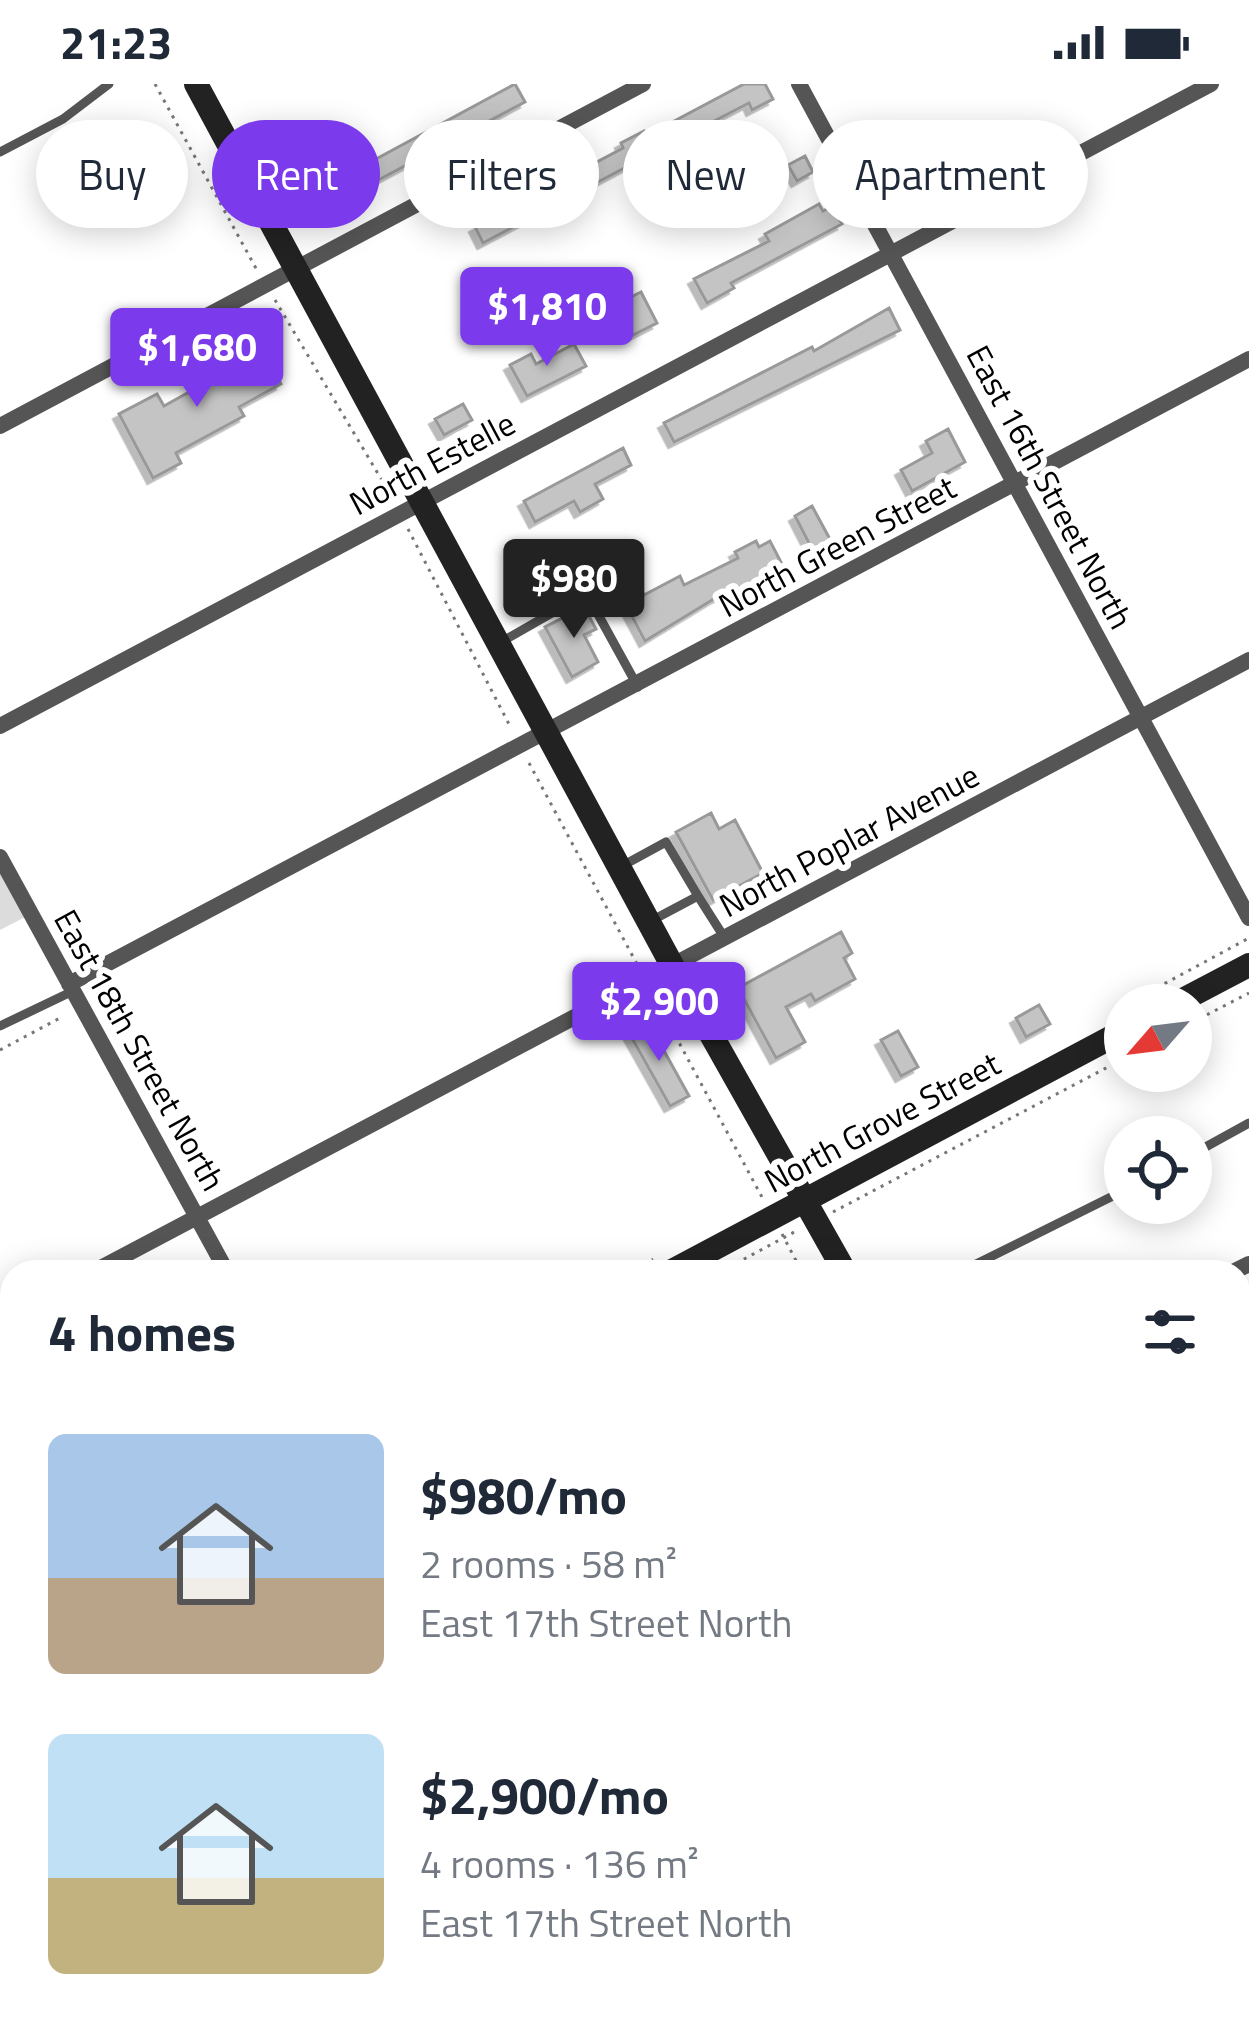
<!DOCTYPE html>
<html lang="en">
<head>
<meta charset="utf-8">
<style>
  :root { --surface:#fff; --page:#f6f6f7; --text:#1f2937; --muted:#747a83; --accent:#7c3aed }
  body { margin:0; font-family:"Titillium Web",sans-serif; background:var(--page); color:var(--text); height:100vh; display:flex; flex-direction:column; font-size:45px; white-space:nowrap }
  * { box-sizing:border-box; margin:0 }
  p { font-size:39px; color:var(--muted) }
  .icon { flex:none; width:66px; height:66px; fill:none; stroke:currentColor; stroke-width:2; stroke-linecap:round; stroke-linejoin:round }
  .map { position:relative; flex:1; overflow:hidden }
  .details { position:absolute; left:0px; top:1176px; width:1251px; height:768px; display:flex; flex-direction:column; background:var(--surface); border-radius:36px 36px 0 0; box-shadow:0 6px 30px #0003 }
  .details>* { flex:none }
  .guide { position:absolute; left:36px; top:36px; width:1179px; height:108px; display:flex; gap:24px }
  .needle { width:78px; rotate:242deg }
  .tools { position:absolute; left:1104px; top:900px; display:grid; gap:24px }
  .tools a { display:grid; place-items:center; width:108px; height:108px; border-radius:50%; background:var(--surface); box-shadow:0 6px 30px #0003; font-size:60px }
  .price { position:absolute; translate:-50% -102px; padding:0 27px; border-radius:12px; background:var(--accent); color:#fff; font-size:39px; line-height:78px; filter:drop-shadow(0 3px 6px #0008) }
  .price::after { content:''; position:absolute; left:50%; top:72px; width:36px; height:27px; margin-left:-18px; background:inherit; clip-path:polygon(0 0,100% 0,50% 100%) }
  .price.on { background:#222; color:#fff }
  ul { padding:0; list-style:none }
  li { display:flex; align-items:center; gap:36px; height:300px; padding:0 48px }
  li span { display:grid; place-items:center; flex:none; width:336px; height:240px; border-radius:18px; color:#555 }
  li>.icon { margin-inline-start:auto }
  span .icon { width:144px; height:144px; fill:#fffc; stroke-width:1 }
  li b { font-size:51px }
  h2 { display:flex; justify-content:space-between; align-items:center; height:144px; padding:0 48px; font-size:51px }
  .tag { padding:0 42px; border-radius:54px; background:var(--surface); box-shadow:0 6px 30px #0003; font-size:42px; line-height:108px }
  .tag.on { background:var(--accent); color:#fff }
  .status { display:flex; justify-content:space-between; align-items:center; height:84px; padding:0 60px; background:var(--surface); direction:ltr }
  .status svg { height:33px; fill:currentColor }
  .map>svg:first-child { display:block }
  .green { fill:#dcdcdc }
  .building { fill:#c4c4c4; stroke:#999; stroke-width:3; filter:url(#shadow) }
  .lines { fill:none; stroke-linecap:round; stroke-linejoin:round }
  .path { stroke:#777; stroke-width:3; stroke-dasharray:3 6; stroke-linecap:butt }
  .lane { stroke:#555; stroke-width:9 }
  .street { stroke:#555; stroke-width:16 }
  .secondary { stroke:#222; stroke-width:24 }
  .labels { text-anchor:middle; dominant-baseline:central; stroke-width:12; stroke-linejoin:round; paint-order:stroke }
  .street-label { font-size:33px; fill:#000; stroke:#fff }
</style>
</head>
<body>
<div class="status"><b>21:23</b><svg viewBox="0 0 49 12"><path d="M0 12V9h3v3zM5 12V6h3v6zM10 12V3h3v9zM15 12V0h3v12zM26 1h20v11H26zM47 4h2v5h-2z"/></svg></div>
<div class="map">
<svg width="1249" height="1944" viewBox="0 0 1249 1944">
  <defs>
    <filter id="shadow"><feDropShadow dx="-5.5" dy="5.5" stdDeviation="0" flood-color="#0004"/></filter>
  </defs>
  <rect width="100%" height="100%" fill="#fff"/>
  <path class="green" d="M0 773 31 830 0 846Z"/>
  <path class="building" d="M515 0 525 18 322 126 313 109Z
    M744 0H765L773 15 752 26 749 19 647 72 651 80 636 88 632 80 483 159 475 143 623 64 621 59 644 47 646 52Z
    M805 72 813 88 797 97 788 81Z
    M819 120 823 127 832 122 842 140 731 199 734 204 707 219 694 195 769 157 765 150Z
    M641 208 657 239 631 252 621 218Z
    M889 224 900 246 674 358 664 339 812 263 814 267Z
    M574 260 586 282 527 312 510 281 531 270 536 280Z
    M247 261 259 283 269 277 281 300 239 323 244 332 176 369 181 379 153 394 119 330 157 310 164 322 198 303 194 297 207 290 204 285Z
    M463 320 472 336 444 351 435 335Z
    M948 345 965 378 912 407 901 386 932 369 926 357Z
    M623 364 631 381 595 400 603 415 580 428 574 417 535 438 524 417Z
    M812 422 832 459 814 469 795 432Z
    M756 457 759 463 770 457 784 484 717 513 645 557 620 510 638 500 644 511 680 492 684 501 738 474 735 468Z
    M584 523 596 545 584 551 598 578 572 593 545 543Z
    M711 729 719 745 735 736 763 789 713 816 676 748Z
    M841 848 852 869 844 874 855 895 815 917 811 910 786 923 805 958 776 974 738 904Z
    M1039 921 1050 940 1026 953 1016 934Z
    M648 938 689 1012 670 1022 629 949Z
    M898 947 918 983 901 992 881 956Z"/>
  <g class="lines">
    <path class="path" d="M155 0 258 188
      M275 216 393 415
      M408 445 511 644
      M529 679 638 882
      M654 912 763 1115
      M1125 921 1249 854
      M1191 939 1249 909
      M0 966 60 934
      M833 1128 1125 974
      M782 1150 802 1188
      M628 1188 653 1175
      M720 1188 798 1146
      M0 1573 12 1566
      M0 1820 12 1814"/>
    <path class="lane" d="M0 68 63 35 109 0
      M503 557 578 514H589L638 603
      M622 782 666 758 698 812 649 838
      M698 812 724 853
      M0 942 73 907
      M1191 1071 1249 1039
      M960 1188 1125 1106
      M1239 1368 1249 1362
      M1239 1427 1249 1422
      M1239 1446 1249 1465"/>
    <path class="street" d="M799 0 1249 834
      M0 342 643 0
      M0 642 1211 0
      M0 773 227 1188
      M69 900 1249 275
      M93 1188 1249 576
      M1233 1188 1249 1180
      M0 1238 12 1231
      M1239 1489 1249 1483
      M1239 1790 1249 1785
      M0 1844 12 1838
      M0 1856 12 1878
      M42 1932 48 1944
      M631 1932 638 1944
      M384 1944 406 1932
      M949 1944 972 1932"/>
    <path class="secondary" d="M196 0 673 883 845 1188
      M1173 921 1249 881
      M670 1188 1125 946
      M0 1543 12 1536
      M1239 1913 1249 1931"/>
  </g>
  <g class="labels">
    <g class="street-label">
      <text transform="translate(432 379) rotate(-28)">North Estelle</text>
      <text transform="translate(1050 403) rotate(62)">East 16th Street North</text>
      <text transform="translate(837 462) rotate(-28)">North Green Street</text>
      <text transform="translate(849 756) rotate(-28)">North Poplar Avenue</text>
      <text transform="translate(140 966) rotate(61)">East 18th Street North</text>
      <text transform="translate(882 1038) rotate(-28)">North Grove Street</text>
    </g>
  </g>
</svg>
<div class="tools">
<a><svg class="needle" viewBox="-14 -14 28 28"><path d="M0-13l5 13h-10z" fill="#e53935"/><path d="M0 13l5-13h-10z" fill="#747a83"/></svg></a>
<a><svg class="icon" aria-label="locate" viewBox="0 0 24 24"><circle cx="12" cy="12" r="6"/><path d="M12 2v4M12 18v4M2 12h4M18 12h4"/></svg></a>
</div>
<b class="price" style="left:547px;top:285px">$1,810</b>
<b class="price" style="left:197px;top:326px">$1,680</b>
<b class="price on" style="left:574px;top:557px">$980</b>
<b class="price" style="left:659px;top:980px">$2,900</b>
<div class="guide">
<a class="tag">Buy</a>
<a class="tag on">Rent</a>
<a class="tag">Filters</a>
<a class="tag">New</a>
<a class="tag">Apartment</a>
</div>
<section class="details">
<h2>4 homes<svg class="icon" aria-label="filters" viewBox="0 0 24 24"><path d="M4 7h16M4 17h16"/><circle cx="9" cy="7" r="2"/><circle cx="15" cy="17" r="2"/></svg></h2>
<ul>
<li><span style="background:linear-gradient(#a9c7e8 60%,#b9a48a 0)"><svg class="icon" aria-label="home" viewBox="0 0 24 24"><path d="M3 11l9-7 9 7M6 9v11h12V9"/></svg></span><div><b>$980/mo</b><p>2 rooms · 58 m²</p><p>East 17th Street North</p></div></li>
<li><span style="background:linear-gradient(#bfe0f5 60%,#c2b280 0)"><svg class="icon" aria-label="home" viewBox="0 0 24 24"><path d="M3 11l9-7 9 7M6 9v11h12V9"/></svg></span><div><b>$2,900/mo</b><p>4 rooms · 136 m²</p><p>East 17th Street North</p></div></li>
</ul>
</section>
</div>
</body>
</html>
